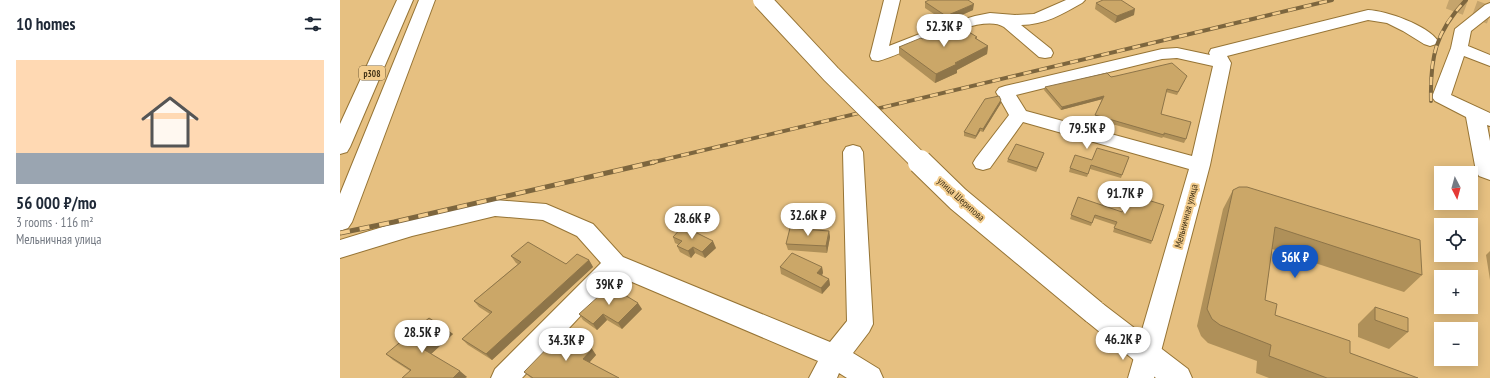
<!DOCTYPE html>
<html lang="en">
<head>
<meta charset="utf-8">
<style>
  :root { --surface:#fff; --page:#f2f2f3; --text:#1f2937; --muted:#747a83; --accent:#1457c2 }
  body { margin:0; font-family:"PT Sans Narrow",sans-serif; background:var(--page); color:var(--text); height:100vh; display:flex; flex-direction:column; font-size:15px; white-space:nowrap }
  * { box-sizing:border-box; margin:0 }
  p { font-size:13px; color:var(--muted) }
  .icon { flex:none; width:22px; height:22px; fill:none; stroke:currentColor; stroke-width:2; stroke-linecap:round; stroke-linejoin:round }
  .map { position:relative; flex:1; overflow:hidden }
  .side { display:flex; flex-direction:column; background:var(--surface); width:340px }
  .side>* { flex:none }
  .needle { width:26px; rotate:174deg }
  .tools { position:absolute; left:1094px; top:166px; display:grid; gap:8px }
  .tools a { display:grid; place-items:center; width:44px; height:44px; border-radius:0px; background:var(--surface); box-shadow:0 2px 10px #0003; font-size:20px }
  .price { position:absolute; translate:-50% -34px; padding:0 9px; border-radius:14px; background:#fff; color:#222; font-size:13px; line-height:26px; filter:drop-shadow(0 1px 2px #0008) }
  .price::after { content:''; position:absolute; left:50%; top:24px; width:12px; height:9px; margin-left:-6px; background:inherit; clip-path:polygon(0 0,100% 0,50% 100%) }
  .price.on { background:var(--accent); color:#fff }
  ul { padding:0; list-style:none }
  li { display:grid; align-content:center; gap:8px; height:212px; padding:0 16px }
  li span { display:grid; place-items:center; height:124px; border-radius:0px; color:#555 }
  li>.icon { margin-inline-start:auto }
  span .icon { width:72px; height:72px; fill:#fffc; stroke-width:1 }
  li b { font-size:17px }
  h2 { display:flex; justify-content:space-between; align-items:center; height:48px; padding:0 16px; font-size:17px }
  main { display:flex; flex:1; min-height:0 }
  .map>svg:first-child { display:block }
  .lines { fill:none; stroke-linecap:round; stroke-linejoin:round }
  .major-tunnel { stroke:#c5a46c; stroke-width:18; stroke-dasharray:18 9; stroke-linecap:butt }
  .minor-casing { stroke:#967435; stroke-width:2 }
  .major-casing { stroke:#967435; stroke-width:2 }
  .minor { fill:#fff; fill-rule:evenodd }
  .major { fill:#fff; fill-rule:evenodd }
  .rail-far1-casing { stroke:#7d663e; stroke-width:4 }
  .rail-casing { stroke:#7d663e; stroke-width:5 }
  .rail-far1 { stroke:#f3cd8e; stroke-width:2.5; stroke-dasharray:8; stroke-linecap:butt }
  .rail { stroke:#f3cd8e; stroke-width:3.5; stroke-dasharray:10; stroke-linecap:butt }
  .major-bridge-far1-casing { stroke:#967435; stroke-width:20; stroke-linecap:butt }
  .major-bridge-casing { stroke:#967435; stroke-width:26; stroke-linecap:butt }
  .major-bridge-far1 { stroke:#fff; stroke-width:18 }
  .major-bridge { stroke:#fff; stroke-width:24 }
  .wall { fill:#af9059 }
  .shaded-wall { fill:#8e7549 }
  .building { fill:#cba768; stroke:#8e7549 }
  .labels { text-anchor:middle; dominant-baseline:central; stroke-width:4; stroke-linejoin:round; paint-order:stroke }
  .shield { fill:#f3cd8e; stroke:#76603b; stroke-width:1 }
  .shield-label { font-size:9px; font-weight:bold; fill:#413217 }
  .street-label { font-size:10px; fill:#413217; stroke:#f3cd8e }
</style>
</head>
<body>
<main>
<section class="side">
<h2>10 homes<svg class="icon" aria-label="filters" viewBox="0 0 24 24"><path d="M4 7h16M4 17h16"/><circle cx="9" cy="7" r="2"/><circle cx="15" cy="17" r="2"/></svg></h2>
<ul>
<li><span style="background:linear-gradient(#ffd9b3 75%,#9aa5b1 0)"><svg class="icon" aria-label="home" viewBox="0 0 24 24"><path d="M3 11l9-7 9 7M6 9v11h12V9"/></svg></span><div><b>56 000 ₽/mo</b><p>3 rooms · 116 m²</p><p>Мельничная улица</p></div></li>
</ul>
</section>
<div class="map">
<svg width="1150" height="378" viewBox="0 0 1150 378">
  <rect width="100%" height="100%" fill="#e6c081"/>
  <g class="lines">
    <path class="major-tunnel" d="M1109 0 1150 15"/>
    <defs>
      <path id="minor" d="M544 0H560L549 46 595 28 635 16 650 13 675 15 694 14 726 0H745L742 3C723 14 704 25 681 25L711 49 713 53 711 57 705 58 699 57 664 27C640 11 566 54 538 61L532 60 530 56Z
        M1150 3V16L1131 31 1128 46 1150 55V66L1124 56 1111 95 1150 113V126L1147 125 1150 141V180L1139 176 1136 171 1126 117 1095 101 1092 97 1111 48 1115 29 1145 5Z
        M1028 10C1047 11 1087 25 1098 41L1096 44 1090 46 1084 44 1063 31 1047 23 1028 20 887 56 891 63 870 165 814 378H788L849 169 683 122 650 168 643 170 636 168 633 163 636 158 669 115 656 92 659 88 665 86 822 49 837 48 870 55 869 53 871 49ZM837 58 873 66 852 156 686 111 676 95 822 59Z
        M513 145 520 147 523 152 533 324 529 332 513 353 539 369 543 378H507L499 373 497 378H469L478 361 278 276 182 378H151L155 369 261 263 237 236 203 220 155 216 72 236 0 258V240L72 218 155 200 206 204 253 224 283 257 490 342 507 321 503 152 506 147Z"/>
      <path id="major" d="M57 0H73L10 147 7 152 0 154V124Z
        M79 0H95L12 222 8 228 0 231V194Z
        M754 301 763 304 848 369 852 378H816L745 320 741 312 745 304Z"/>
    </defs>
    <use href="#minor" class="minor-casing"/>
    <use href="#major" class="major-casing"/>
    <use href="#minor" class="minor"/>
    <use href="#major" class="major"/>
    <defs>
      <path id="rail-far1" d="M1091 101C1090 58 1095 32 1126 0
        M310 163 992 0"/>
      <path id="rail" d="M0 233 54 222 314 162"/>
    </defs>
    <use href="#rail-far1" class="rail-far1-casing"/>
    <use href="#rail" class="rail-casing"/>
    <use href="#rail-far1" class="rail-far1"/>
    <use href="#rail" class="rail"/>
    <defs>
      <path id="major-bridge-far1" d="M422 0 491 74 581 163"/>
      <path id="major-bridge" d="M580 162 618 199 754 312"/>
    </defs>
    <use href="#major-bridge-far1" class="major-bridge-far1-casing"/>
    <use href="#major-bridge" class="major-bridge-casing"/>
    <use href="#major-bridge-far1" class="major-bridge-far1"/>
    <use href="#major-bridge" class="major-bridge"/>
  </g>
  <path class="wall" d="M585 2 633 10 606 22 585 8Z
    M756 3 794 15 775 23 755 9Z
    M637 37V39L648 46 647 54 617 70V73L595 83 559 55V47L582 39Z
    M776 76 845 80 837 95 826 92 821 114 846 139 844 143 823 137 822 138 754 119 762 99 721 110 704 90 705 87Z
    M661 103 643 132 640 131 635 139 624 136V132Z
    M703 156 696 172 667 162 668 159Z
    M789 157 781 178 750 169 747 177 729 172 730 168Z
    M893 190 1082 275 1064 292 932 249 925 300 935 315 1010 353 1078 378H929L916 373 917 361 868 343 861 336 857 326 883 209Z
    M738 197 812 241 811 244 773 232 775 225 754 218 751 226 730 219Z
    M489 231 490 237 487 253 448 250 446 244Z
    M333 237 376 248 365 258 355 253 351 258 340 252 337 246 339 245 335 243Z
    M1150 251V280L1146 255Z
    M171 256 226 264 249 260 253 267 152 360 128 345 122 339 150 314 139 307 134 301 178 264 176 263Z
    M440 267H482L483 273 482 276 489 279 490 285 482 294 441 274Z
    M1035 307 1068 332 1049 349 1018 337V324Z
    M302 309 282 329 267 320 257 330 243 320 239 314Z
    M106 329 113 334 91 354 127 377 125 378H62L70 371 53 360 46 354Z
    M252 349 256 355 249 363 279 378H191L184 372Z"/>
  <path class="shaded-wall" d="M634 4 633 10 606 22V16Z
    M795 9 794 15 775 23 777 16Z
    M648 46 647 54 617 70V73L595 83 596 74 615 63Z
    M764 96 763 99 721 110 722 107Z
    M661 100V103L643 132V129Z
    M640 128V131L635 139 636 136Z
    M704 153 703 156 696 172 697 168Z
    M489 231 490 237 487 253 486 246Z
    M373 241 376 248 365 258 362 252Z
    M353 247 355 253 351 258 348 251Z
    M249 260 253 267 152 360 146 354Z
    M482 267 483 273 478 280 477 273Z
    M489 279 490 285 482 294 481 288Z
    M298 303 302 309 282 329 278 323Z
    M263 314 267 320 257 330 253 324Z
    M106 329 113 334 90 355 83 349Z
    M252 349 256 355 247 365 243 359Z
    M120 371 127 377 125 378H113Z"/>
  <path class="building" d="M589 0H628L634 4 606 16 585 2Z
    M763 0H781L795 9 777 16 756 3Z
    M616 24 637 37 635 38 648 46 615 63 617 64 596 74 559 47 581 38 582 39 595 34Z
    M832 63 847 76 838 92 827 89 821 114 851 122 846 139 824 133V135L755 115 764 96 722 107 705 87 767 73 771 77 776 76Z
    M659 96 661 100 643 129 640 128 636 136 624 132 645 99Z
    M676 144 704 153 697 168 668 159Z
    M757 148 789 157 782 175 751 165 748 174 730 168 735 155 752 160Z
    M899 187H907L1080 240 1082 275 935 227 925 300 937 304 935 315 1010 341V353L1078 378H987L929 356 931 345 880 325 872 319 867 309 893 190Z
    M788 194 824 205 812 241 774 228 777 222 755 215 752 223 731 215 738 197 782 212Z
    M343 226 373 241 362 252 353 247 348 251 337 246 342 241 333 237Z
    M450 228 489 231 486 246 446 244Z
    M188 242 226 264 237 254 249 260 146 354 122 339 152 312 134 301 181 262 171 256Z
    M452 253 482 267 477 273 489 279 481 288 440 267Z
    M270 286 298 303 278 323 263 314 253 324 239 314Z
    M1035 307 1068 318V332L1035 320Z
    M89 318 106 329 83 349 120 371 113 378H62L71 370 46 354Z
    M221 334 252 349 243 359 279 378H193L184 372Z"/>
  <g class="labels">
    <rect class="shield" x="19" y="66" width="26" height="14" rx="3"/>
    <g class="shield-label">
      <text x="32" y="73">p308</text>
    </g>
    <g class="street-label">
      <text transform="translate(621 199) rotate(42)">улица Шерипова</text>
      <text transform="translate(846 216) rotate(-75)">Мельничная улица</text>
    </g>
  </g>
</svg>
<div class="tools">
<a><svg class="needle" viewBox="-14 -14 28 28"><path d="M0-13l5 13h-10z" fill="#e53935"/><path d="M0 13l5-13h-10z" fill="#747a83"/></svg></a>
<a><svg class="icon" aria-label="locate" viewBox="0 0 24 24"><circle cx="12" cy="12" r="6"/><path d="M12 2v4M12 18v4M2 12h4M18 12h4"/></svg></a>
<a>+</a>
<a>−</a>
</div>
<b class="price" style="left:604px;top:48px">52.3K ₽</b>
<b class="price" style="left:747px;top:150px">79.5K ₽</b>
<b class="price" style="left:785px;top:215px">91.7K ₽</b>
<b class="price" style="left:468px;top:237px">32.6K ₽</b>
<b class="price" style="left:352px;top:240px">28.6K ₽</b>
<b class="price on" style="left:955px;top:279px">56K ₽</b>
<b class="price" style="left:269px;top:306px">39K ₽</b>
<b class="price" style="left:82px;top:354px">28.5K ₽</b>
<b class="price" style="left:783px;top:361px">46.2K ₽</b>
<b class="price" style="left:226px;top:362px">34.3K ₽</b>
</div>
</main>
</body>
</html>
